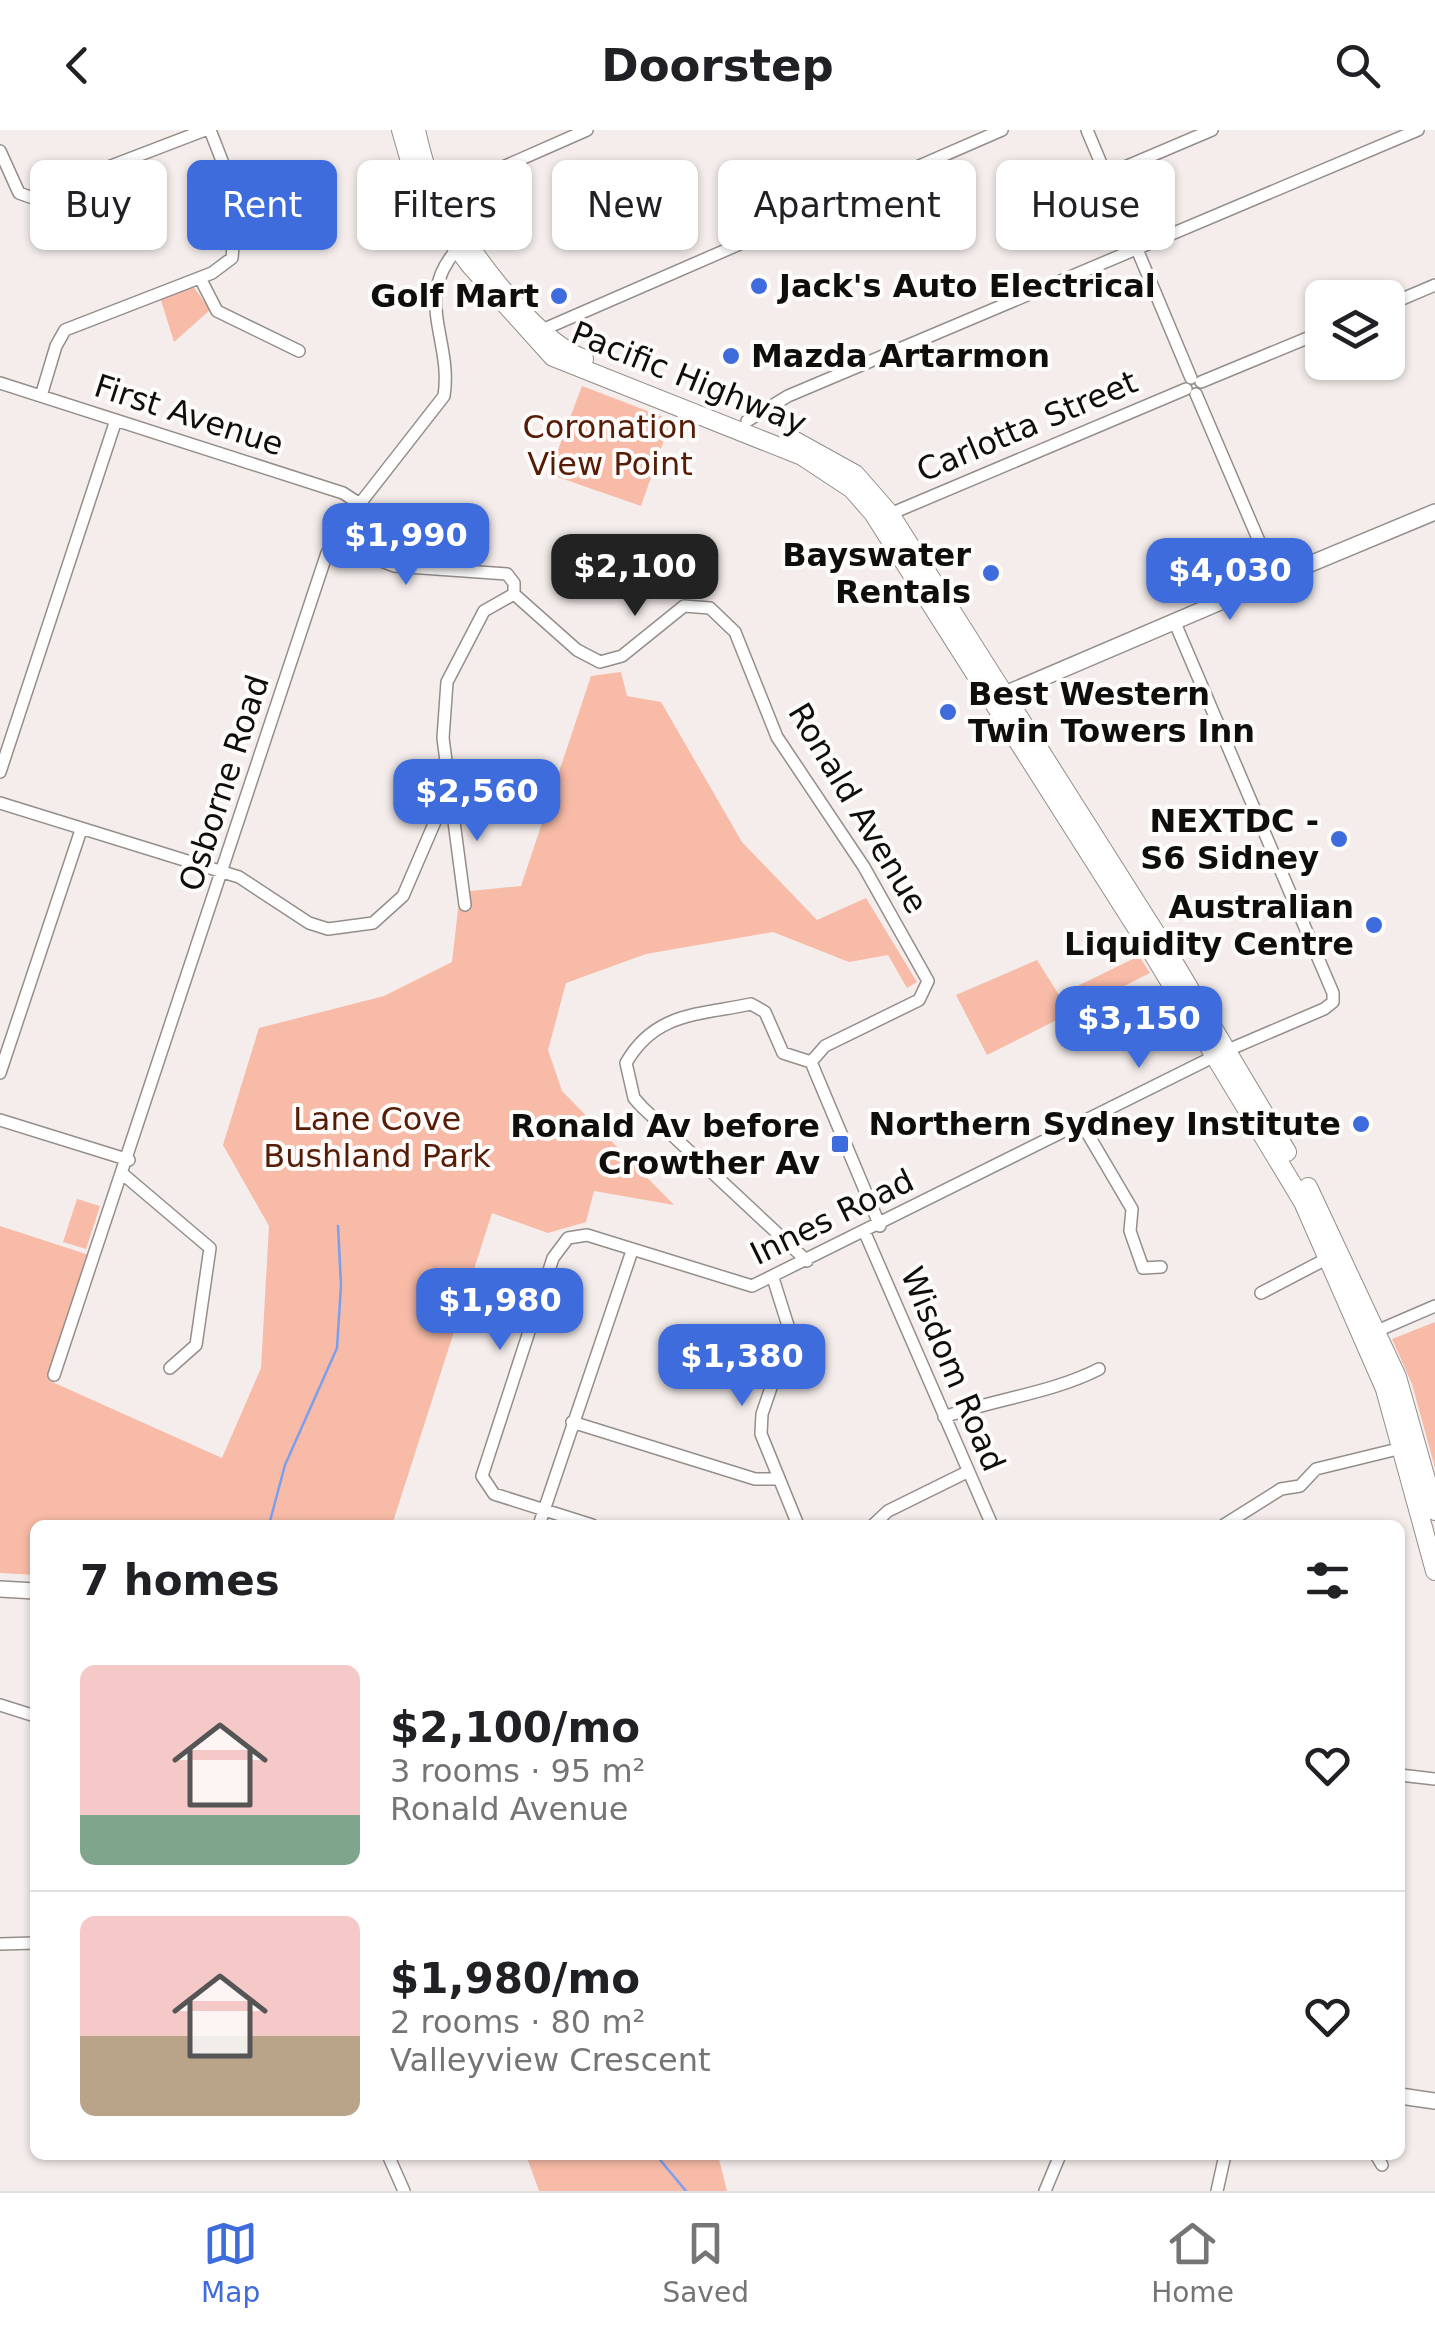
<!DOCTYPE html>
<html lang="en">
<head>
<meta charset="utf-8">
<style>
  :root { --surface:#fff; --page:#f6f6f6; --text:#202124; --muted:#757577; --line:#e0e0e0; --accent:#3e6cdd }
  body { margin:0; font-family:"DejaVu Sans",sans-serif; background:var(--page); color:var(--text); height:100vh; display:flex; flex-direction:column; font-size:38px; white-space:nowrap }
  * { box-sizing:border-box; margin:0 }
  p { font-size:32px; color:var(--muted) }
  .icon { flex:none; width:55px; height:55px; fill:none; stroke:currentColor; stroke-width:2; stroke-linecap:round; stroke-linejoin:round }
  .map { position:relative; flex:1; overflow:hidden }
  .drawer { position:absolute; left:30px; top:1390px; width:1375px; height:640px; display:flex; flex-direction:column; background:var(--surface); border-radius:15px; box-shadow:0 2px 8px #0004 }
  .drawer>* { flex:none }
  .hud { position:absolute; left:30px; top:30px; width:1375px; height:90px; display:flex; gap:20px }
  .fabs { position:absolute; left:1305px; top:150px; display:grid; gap:20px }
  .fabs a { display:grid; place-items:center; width:100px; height:100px; border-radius:15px; background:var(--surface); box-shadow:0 2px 8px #0004; font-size:50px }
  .price { position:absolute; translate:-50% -85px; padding:0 22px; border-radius:20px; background:var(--accent); color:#fff; font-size:32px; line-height:65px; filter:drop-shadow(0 2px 5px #0008) }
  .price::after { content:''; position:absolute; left:50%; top:60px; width:30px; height:22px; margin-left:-15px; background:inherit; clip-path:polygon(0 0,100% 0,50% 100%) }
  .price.active { background:#222; color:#fff }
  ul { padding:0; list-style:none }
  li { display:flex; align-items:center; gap:30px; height:250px; padding:0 50px }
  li+li { border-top:2px solid var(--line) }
  li span { display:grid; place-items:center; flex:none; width:280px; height:200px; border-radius:15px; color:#555 }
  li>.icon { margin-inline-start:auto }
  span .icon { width:120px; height:120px; fill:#fffc; stroke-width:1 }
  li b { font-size:42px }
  h2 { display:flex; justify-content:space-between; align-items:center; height:120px; padding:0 50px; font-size:42px }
  .pill { padding:0 35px; border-radius:15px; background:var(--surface); box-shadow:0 2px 8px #0004; font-size:35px; line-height:90px }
  .pill.active { background:var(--accent); color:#fff }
  header { display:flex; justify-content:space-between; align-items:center; height:130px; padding:0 50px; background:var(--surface); font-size:45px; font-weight:800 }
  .menu { display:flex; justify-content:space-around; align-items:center; height:140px; border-top:2px solid var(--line); background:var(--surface); font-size:28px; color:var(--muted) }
  .menu a { display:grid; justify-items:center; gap:5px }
  .menu .active { color:var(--accent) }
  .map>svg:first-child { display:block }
  .green { fill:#f7bba7 }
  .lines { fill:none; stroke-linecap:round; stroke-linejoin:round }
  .stream { stroke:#7b9fed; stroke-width:2.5 }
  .street-casing { stroke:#948e8b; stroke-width:14 }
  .secondary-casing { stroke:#948e8b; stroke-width:18 }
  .primary-casing { stroke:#948e8b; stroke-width:20 }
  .street { stroke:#fff; stroke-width:11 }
  .secondary { stroke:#fff; stroke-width:15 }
  .primary { stroke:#fff; stroke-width:18 }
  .poi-dot { fill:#3e6cdd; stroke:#fefcfb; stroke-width:4 }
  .labels { text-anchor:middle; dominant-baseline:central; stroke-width:8; stroke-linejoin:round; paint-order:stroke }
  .poi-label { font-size:32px; font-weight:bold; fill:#100d0d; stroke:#fefcfb; text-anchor:end }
  .street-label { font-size:32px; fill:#100d0d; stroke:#fefcfb }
  .park-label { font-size:32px; fill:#561c06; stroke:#fefcfb }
</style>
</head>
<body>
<header><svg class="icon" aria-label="back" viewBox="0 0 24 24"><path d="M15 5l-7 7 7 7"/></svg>Doorstep<svg class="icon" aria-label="search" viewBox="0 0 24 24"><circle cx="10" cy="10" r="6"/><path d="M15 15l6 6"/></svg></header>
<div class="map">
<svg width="1435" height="2061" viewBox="0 0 1435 2061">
  <rect width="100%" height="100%" fill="#f4edeb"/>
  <path class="green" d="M193 156 210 180 174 212 160 167Z
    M582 256 671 290 641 376 549 344Z
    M621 542 627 566 661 572 742 712 817 790 866 768 917 852 907 858 888 825 849 832 773 802 646 824 566 853 548 920 562 961 674 1075 594 1061 586 1092 548 1103 492 1083 392 1395H35V1445L0 1443V1096L89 1125 50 1251 222 1328 261 1238 269 1096 223 1015 259 898 384 866 452 832 460 762 521 756 591 546Z
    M1139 826 1150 843 987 925 956 865 1037 830 1059 865Z
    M77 1069 100 1076 86 1119 63 1112Z
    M1435 1192V1338L1412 1254 1392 1209Z
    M526 2025H718L727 2061H539Z"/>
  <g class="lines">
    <path class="stream" d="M269 1395 285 1335 337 1218 341 1155 338 1096
      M656 2025 686 2061"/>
    <defs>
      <path id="street" d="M1087 0 1191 248
        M0 21 19 63 30 67 205 0
        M1106 45 1212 0
        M435 67 587 0
        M200 148 217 181 299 221
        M1388 175 1435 155
        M542 200 1002 0
        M1201 252 1322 202
        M0 253 343 363 360 374
        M1196 264 1271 439
        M41 266 56 216 65 200 212 143 232 128 237 69 210 0
        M747 291 788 266 1418 0
        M890 384 1186 259
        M333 412 394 436 507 444 514 453V464L577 520 600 532 622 526 684 476 710 478 735 502 777 607 864 737 928 851 919 870 825 916 811 932 880 1096
        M1175 493 1333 863V872L1324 879 1228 920
        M0 642 116 290
        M0 673 239 747 309 793 328 799 373 793 403 766 449 659
        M465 775 443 608 447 552 484 481 514 464
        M0 943 81 700
        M0 990 129 1030
        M1082 994 1132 1079 1130 1101 1143 1138 1161 1137
        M124 1045 210 1118 196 1215 170 1238
        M865 1103 992 1395
        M807 1131 642 977 634 968 626 933C655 882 699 885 751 874L765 882 783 923 811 932
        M773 1148 790 1202 762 1284 761 1304 798 1395
        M1261 1163 1330 1127
        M1370 1204 1435 1176
        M54 1245 327 423 355 380 444 266C453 209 411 167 460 116
        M944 1287C995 1269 1052 1263 1099 1239
        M572 1292 755 1349H777
        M539 1395 632 1121
        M592 1395 494 1364 482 1346 553 1128 568 1108 587 1105 752 1156 1215 926
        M873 1395 888 1381 967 1342
        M1224 1395 1281 1359 1300 1356 1316 1339 1402 1318
        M0 1575 35 1586
        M1400 1645 1435 1649
        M0 1814 35 1813
        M388 2025 404 2061
        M1376 2025 1382 2035
        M1045 2061 1060 2025
        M1217 2061 1225 2025"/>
      <path id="secondary" d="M1266 448a10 10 0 1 1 20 0a10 10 0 1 1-20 0Z
        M1286 444 1435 382
        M1005 564 1267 452
        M0 1459 35 1461
        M1400 1966 1435 1971"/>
      <path id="primary" d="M401 0 416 52 434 86 470 135 553 227 802 326 852 359 873 383 1150 819 1303 1072 1385 1259 1435 1441
        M416 0C420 18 424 36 432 53 456 105 530 208 584 229
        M790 308 855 344 890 384 1167 821 1287 1022
        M1308 1057 1397 1247 1435 1381"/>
    </defs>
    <use href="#street" class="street-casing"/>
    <use href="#secondary" class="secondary-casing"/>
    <use href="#primary" class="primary-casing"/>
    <use href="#street" class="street"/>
    <use href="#secondary" class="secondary"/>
    <use href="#primary" class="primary"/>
  </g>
  <g class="poi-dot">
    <circle cx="759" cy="156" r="10"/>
    <circle cx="559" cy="166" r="10"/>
    <circle cx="731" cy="226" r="10"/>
    <circle cx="991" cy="443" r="10"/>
    <circle cx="948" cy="582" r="10"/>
    <circle cx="1339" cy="709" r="10"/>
    <circle cx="1374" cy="795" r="10"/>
    <circle cx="1361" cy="994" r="10"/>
    <rect x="830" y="1004" width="20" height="20" rx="5"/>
  </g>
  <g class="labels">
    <g class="poi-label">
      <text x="779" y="156" text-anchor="start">Jack's Auto Electrical</text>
      <text x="539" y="166">Golf Mart</text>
      <text x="751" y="226" text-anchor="start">Mazda Artarmon</text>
      <text x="971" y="425">Bayswater<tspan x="971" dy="37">Rentals</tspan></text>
      <text x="968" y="564" text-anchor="start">Best Western<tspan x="968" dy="37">Twin Towers Inn</tspan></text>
      <text x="1319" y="691">NEXTDC -<tspan x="1319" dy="37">S6 Sidney</tspan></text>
      <text x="1354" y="777">Australian<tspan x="1354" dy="37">Liquidity Centre</tspan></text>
      <text x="1341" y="994">Northern Sydney Institute</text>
      <text x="820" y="996">Ronald Av before<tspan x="820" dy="37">Crowther Av</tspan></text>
    </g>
    <g class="street-label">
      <text transform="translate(689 248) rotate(22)">Pacific Highway</text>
      <text transform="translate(189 285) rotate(18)">First Avenue</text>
      <text transform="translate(1027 296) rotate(-23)">Carlotta Street</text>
      <text transform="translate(224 653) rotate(-72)">Osborne Road</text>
      <text transform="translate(858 678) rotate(59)">Ronald Avenue</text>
      <text transform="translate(832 1087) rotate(-26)">Innes Road</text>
      <text transform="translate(953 1239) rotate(67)">Wisdom Road</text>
    </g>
    <g class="park-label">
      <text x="610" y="297">Coronation<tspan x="610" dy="37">View Point</tspan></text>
      <text x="377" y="989">Lane Cove<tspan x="377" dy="37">Bushland Park</tspan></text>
    </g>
  </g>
</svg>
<div class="fabs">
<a><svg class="icon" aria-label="layers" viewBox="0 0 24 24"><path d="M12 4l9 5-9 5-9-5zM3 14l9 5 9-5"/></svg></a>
</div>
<b class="price" style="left:406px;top:458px">$1,990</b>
<b class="price active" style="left:635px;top:489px">$2,100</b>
<b class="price" style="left:1230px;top:493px">$4,030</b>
<b class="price" style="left:477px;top:714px">$2,560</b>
<b class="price" style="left:1139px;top:941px">$3,150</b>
<b class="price" style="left:500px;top:1223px">$1,980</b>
<b class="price" style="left:742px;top:1279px">$1,380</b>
<div class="hud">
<a class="pill">Buy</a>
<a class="pill active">Rent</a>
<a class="pill">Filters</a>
<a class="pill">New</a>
<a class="pill">Apartment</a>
<a class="pill">House</a>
</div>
<section class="drawer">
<h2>7 homes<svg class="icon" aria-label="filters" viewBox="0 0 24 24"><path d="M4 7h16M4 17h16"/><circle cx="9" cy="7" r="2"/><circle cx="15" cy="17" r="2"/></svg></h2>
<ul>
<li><span style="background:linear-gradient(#f6c9c9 75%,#7fa58c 0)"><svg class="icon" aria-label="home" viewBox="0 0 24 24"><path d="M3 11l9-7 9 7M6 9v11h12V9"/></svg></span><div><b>$2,100/mo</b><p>3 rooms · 95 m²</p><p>Ronald Avenue</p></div><svg class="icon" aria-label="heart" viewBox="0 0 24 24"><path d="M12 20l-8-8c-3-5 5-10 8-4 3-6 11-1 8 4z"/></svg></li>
<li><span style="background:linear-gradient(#f6c9c9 60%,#b9a48a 0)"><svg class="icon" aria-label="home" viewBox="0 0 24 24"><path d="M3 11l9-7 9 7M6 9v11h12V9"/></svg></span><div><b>$1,980/mo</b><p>2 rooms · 80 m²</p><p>Valleyview Crescent</p></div><svg class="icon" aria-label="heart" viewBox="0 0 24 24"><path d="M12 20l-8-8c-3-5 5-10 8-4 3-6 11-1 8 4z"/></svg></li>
</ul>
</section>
</div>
<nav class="menu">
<a class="active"><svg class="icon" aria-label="map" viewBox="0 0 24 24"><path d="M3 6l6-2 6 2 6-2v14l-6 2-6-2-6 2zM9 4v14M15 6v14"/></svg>Map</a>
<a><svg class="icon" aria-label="saved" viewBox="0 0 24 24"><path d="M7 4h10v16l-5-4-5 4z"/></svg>Saved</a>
<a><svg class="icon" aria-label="home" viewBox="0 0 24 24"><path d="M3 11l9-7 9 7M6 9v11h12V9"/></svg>Home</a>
</nav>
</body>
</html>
